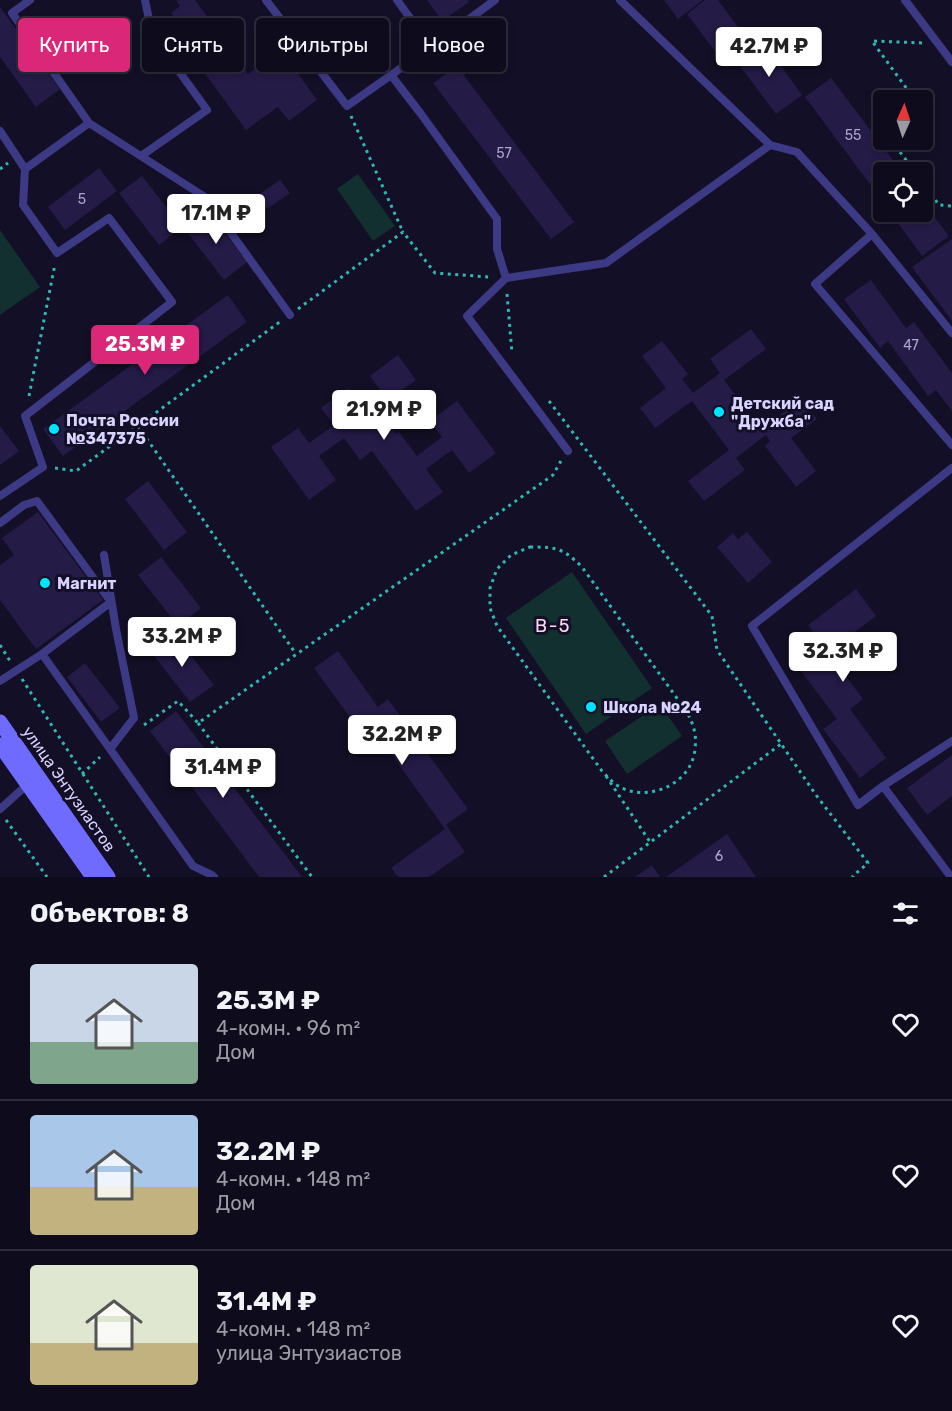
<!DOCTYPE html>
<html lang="ru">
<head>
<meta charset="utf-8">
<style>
  :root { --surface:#0e0b1c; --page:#1c1929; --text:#f1f3f6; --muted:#9b9ba3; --line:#2e2b3b; --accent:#db2777 }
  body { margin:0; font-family:Rubik,sans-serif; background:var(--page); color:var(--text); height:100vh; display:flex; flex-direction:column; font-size:22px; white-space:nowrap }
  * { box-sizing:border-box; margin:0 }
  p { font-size:20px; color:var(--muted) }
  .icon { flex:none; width:33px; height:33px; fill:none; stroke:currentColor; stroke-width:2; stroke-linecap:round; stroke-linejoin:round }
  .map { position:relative; height:877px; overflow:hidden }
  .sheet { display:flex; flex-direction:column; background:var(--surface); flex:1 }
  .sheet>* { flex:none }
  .banner { position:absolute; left:18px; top:18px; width:600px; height:54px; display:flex; gap:12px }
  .needle { width:39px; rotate:3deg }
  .tools { position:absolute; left:873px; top:90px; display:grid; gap:12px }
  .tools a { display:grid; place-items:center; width:60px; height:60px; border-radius:6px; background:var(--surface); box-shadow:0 3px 9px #0003,0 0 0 2px var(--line); font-size:30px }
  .price { position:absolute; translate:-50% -51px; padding:0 14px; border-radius:6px; background:#fff; color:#222; font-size:20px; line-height:39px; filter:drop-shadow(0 2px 3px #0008) }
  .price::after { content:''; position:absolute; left:50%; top:36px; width:18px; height:14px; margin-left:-9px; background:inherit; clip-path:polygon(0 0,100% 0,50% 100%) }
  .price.active { background:var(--accent); color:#fff }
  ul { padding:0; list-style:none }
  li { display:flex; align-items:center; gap:18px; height:150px; padding:0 30px }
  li+li { border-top:2px solid var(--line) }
  li span { display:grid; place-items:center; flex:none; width:168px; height:120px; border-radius:6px; color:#555 }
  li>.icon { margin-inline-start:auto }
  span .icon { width:72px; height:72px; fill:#fffc; stroke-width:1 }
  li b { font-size:26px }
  h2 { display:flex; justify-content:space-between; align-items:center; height:72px; padding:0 30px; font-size:26px }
  .pill { padding:0 21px; border-radius:6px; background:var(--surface); box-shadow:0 3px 9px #0003,0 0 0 2px var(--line); font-size:21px; line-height:54px }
  .pill.active { background:var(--accent); color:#fff }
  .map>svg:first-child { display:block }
  .green { fill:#12302f }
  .building { fill:#241b47 }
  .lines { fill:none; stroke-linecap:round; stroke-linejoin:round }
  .path { stroke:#2fb8b0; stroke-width:3; stroke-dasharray:3 4.5; stroke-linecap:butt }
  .lane { stroke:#3d3a85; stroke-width:8 }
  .secondary { stroke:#6f6bff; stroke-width:15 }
  .poi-dot { fill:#00e5ff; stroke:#130f26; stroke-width:2 }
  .labels { text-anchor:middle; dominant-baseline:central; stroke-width:6; stroke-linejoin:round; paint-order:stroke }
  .number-label { font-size:14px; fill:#aca6d1 }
  .poi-label { font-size:16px; font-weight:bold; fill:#d9d4ff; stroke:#130f26; text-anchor:start }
  .street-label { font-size:16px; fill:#d9d4ff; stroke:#130f26 }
  .neighbourhood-label { font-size:18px; letter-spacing:1.5px; fill:#ffd6f0; stroke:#130f26 }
</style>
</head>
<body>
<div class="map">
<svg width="952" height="877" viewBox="0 0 952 877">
  <rect width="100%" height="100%" fill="#130f26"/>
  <path class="green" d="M358 174 395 226 373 241 337 189Z
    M0 230 40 287 0 315Z
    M572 572 652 688 586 734 506 618Z
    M660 704 682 736 627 774 605 741Z"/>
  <path class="building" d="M176 0H195L231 49 210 65 171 13 180 6Z
    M427 0H468L469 2 442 21Z
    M664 0H703L678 19Z
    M705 0H718L753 47 727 67 687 14Z
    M0 7 60 89 36 107 0 57Z
    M763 41 802 95 776 114 736 61Z
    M281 50 317 100 289 121 278 107 246 130 204 72 232 52 248 74Z
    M457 66 574 222 551 239 433 83Z
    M831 78 902 172H884V203L805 97Z
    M99 168 117 191 65 230 48 207Z
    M142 176 182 227 159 245 119 193Z
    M280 180 290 193 267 209 258 195Z
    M922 201 949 236 922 256 890 212H922Z
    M207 210 247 262 224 280 184 228Z
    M952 239V321L912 267Z
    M871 280 906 328 914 322 952 373V411L936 390 928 396 888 341 880 348 844 299Z
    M228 295 247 322 63 456 43 429Z
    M751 329 766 349 724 380 761 429 802 399 817 419 791 438 816 471 796 487 765 446 770 441 766 435 736 458 745 470 704 501 688 481 729 450 692 401 655 428 640 408 666 388 642 356 662 341 688 374 682 379 693 393 720 373 710 359Z
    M398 355 416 380 377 408 396 434 399 432 417 456 442 437 430 421 457 401 496 453 469 473 452 450 426 469 443 492 416 511 372 451 360 460 344 438 319 456 336 480 309 500 271 447 298 428 309 443 334 425 321 408 348 388 363 409 383 394 370 376Z
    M0 426 19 451 0 465Z
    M148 481 187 532 164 550 125 499Z
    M38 512 103 600 36 649 0 600V565L14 555 2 538Z
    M747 532 772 562 748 583 717 547 733 533 738 539Z
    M161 557 201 608 178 626 138 575Z
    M856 589 876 616 828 652 863 699 850 709 886 758 860 778 823 729 837 719 801 671 827 651 808 625Z
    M174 634 214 685 190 702 151 652Z
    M338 651 378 707 388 699 468 809 446 825 465 852 429 877H398L391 868 445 829 364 716 354 723 314 668Z
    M85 663 120 708 101 722 67 677Z
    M176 711 302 877H259L150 731Z
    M952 755V796L927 815 907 788Z
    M727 834 756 877H666Z
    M652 865 660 877H635Z"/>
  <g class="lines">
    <path class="path" d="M915 100 872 41 923 43
      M351 116 403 232
      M884 123 880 125 884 130
      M891 140 915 172
      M0 169 8 163
      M922 182 939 205 952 206
      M507 294 512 353
      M298 309 403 232 435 273 489 277
      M29 396 55 264
      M549 401 712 616 717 650 816 795 868 863 853 876V877
      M138 426 296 654
      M55 468 76 471 281 321
      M530 547C556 547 563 548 582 567L687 712C693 724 697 734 695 748 693 785 644 805 615 784 610 780 606 775 602 771L497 626 490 608V588L497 569 511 555Z
      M0 645 10 661
      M22 679 149 877
      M198 723 312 877
      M144 725 178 701 198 723 553 475 562 459
      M82 774 100 757
      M606 776 650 842
      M6 820 47 877
      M604 877 781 744"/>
    <path class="lane" d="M30 0 12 13 89 123
      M266 0 347 106 431 47 495 0
      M397 0 431 47
      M620 0 770 145
      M905 0 952 62
      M391 75 421 114 497 219V249L506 278
      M0 131 25 169 23 205 57 253 109 218 172 302 25 416 43 467 0 496
      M141 156 207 110 152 34 145 0
      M25 169 89 123 205 197 290 315
      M872 234 815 284 952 445
      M568 451 467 316 506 278 606 263 770 145 797 152 872 234 952 333
      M0 523 24 505 37 501 111 602 42 654
      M104 555 116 629 134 718 110 749 193 866 212 875 214 877
      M0 681 42 654 110 749
      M883 786 952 741
      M0 809 28 784
      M951 877 883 786 858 805 752 626 952 468"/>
    <path class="secondary" d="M0 722 108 877
      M0 745 93 877"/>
  </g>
  <g class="poi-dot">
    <circle cx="719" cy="412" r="6"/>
    <circle cx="54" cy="429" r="6"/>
    <circle cx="45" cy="583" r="6"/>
    <circle cx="591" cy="707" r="6"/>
  </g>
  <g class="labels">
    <g class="number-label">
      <text x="853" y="135">55</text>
      <text x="504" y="153">57</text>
      <text x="82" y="199">5</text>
      <text x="911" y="345">47</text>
      <text x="719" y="856">6</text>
    </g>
    <g class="poi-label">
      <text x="731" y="403">Детский сад<tspan x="731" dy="18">"Дружба"</tspan></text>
      <text x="66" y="420">Почта России<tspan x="66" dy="18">№347375</tspan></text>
      <text x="57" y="583">Магнит</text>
      <text x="603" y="707">Школа №24</text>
    </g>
    <g class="street-label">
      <text transform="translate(69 789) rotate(55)">улица Энтузиастов</text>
    </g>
    <g class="neighbourhood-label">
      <text x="553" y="626">В-5</text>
    </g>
  </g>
</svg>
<div class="tools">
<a><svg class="needle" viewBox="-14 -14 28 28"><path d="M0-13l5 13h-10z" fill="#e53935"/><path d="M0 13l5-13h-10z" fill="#9b9ba3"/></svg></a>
<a><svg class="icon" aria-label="locate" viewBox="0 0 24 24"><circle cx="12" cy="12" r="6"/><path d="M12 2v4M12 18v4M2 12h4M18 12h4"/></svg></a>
</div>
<b class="price" style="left:769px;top:78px">42.7M ₽</b>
<b class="price" style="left:216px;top:245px">17.1M ₽</b>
<b class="price active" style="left:145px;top:376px">25.3M ₽</b>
<b class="price" style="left:384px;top:441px">21.9M ₽</b>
<b class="price" style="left:182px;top:668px">33.2M ₽</b>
<b class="price" style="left:843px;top:683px">32.3M ₽</b>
<b class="price" style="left:402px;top:766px">32.2M ₽</b>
<b class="price" style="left:223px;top:799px">31.4M ₽</b>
<div class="banner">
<a class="pill active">Купить</a>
<a class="pill">Снять</a>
<a class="pill">Фильтры</a>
<a class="pill">Новое</a>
</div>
</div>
<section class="sheet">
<h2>Объектов: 8<svg class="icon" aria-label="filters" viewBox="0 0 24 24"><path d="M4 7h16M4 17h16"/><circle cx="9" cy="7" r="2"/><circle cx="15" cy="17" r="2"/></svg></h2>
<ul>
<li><span style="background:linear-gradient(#c9d6e8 65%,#7fa58c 0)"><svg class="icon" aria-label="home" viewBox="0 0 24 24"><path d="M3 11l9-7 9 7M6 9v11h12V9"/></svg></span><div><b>25.3M ₽</b><p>4-комн. · 96 m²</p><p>Дом</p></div><svg class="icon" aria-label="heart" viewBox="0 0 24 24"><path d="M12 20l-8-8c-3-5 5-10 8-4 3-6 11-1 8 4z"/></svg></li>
<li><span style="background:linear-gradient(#a9c7e8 60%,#c2b280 0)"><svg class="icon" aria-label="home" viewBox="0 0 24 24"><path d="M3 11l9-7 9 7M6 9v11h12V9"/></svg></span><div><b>32.2M ₽</b><p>4-комн. · 148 m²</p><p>Дом</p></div><svg class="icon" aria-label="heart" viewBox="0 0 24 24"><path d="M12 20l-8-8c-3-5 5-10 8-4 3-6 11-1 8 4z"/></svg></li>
<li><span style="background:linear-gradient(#dfe7d0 65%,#c2b280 0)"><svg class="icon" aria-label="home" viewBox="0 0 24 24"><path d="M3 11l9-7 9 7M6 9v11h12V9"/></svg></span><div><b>31.4M ₽</b><p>4-комн. · 148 m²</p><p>улица Энтузиастов</p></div><svg class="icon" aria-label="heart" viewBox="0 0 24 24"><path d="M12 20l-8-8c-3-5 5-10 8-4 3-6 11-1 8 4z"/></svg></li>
</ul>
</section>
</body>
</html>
